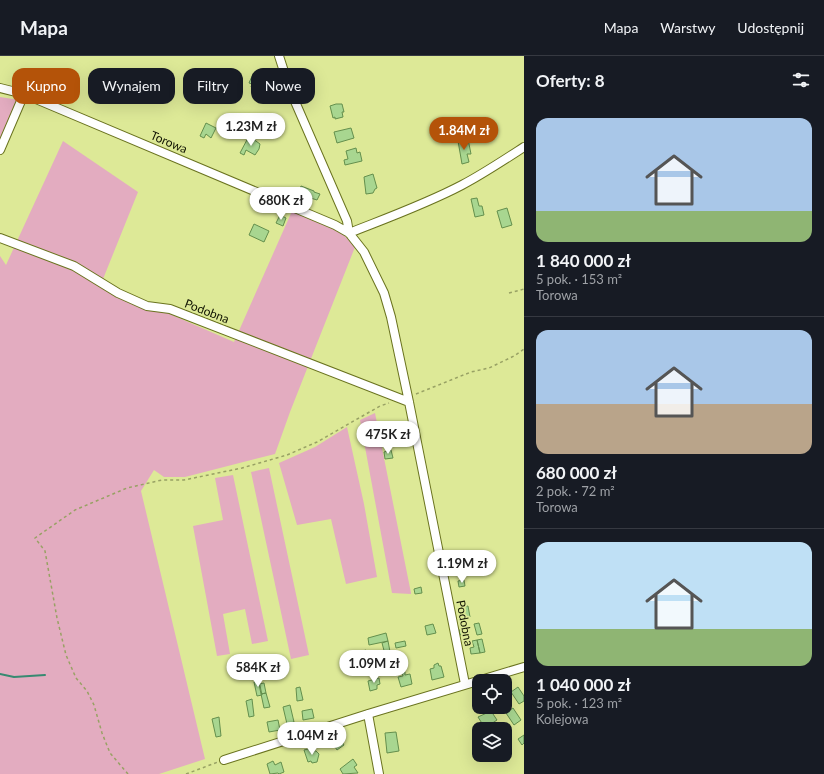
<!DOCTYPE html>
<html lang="pl">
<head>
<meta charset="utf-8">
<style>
  :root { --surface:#171b24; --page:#242831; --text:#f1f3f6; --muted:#9ea1a6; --line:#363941; --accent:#b45309 }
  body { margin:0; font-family:Lato,sans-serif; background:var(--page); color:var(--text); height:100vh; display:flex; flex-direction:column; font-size:15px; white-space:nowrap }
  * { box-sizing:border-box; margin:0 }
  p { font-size:13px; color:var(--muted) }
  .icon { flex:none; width:22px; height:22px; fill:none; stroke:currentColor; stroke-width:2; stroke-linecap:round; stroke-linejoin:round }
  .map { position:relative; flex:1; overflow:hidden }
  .sheet { display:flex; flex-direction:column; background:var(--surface); width:300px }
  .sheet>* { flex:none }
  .banner { position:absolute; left:12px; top:12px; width:380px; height:36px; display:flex; gap:8px }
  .buttons { position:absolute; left:472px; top:618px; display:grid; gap:8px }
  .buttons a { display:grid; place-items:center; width:40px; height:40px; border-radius:8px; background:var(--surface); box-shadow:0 4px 16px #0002; font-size:20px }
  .price { position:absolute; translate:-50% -34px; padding:0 9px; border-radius:14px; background:#fff; color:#222; font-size:13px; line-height:26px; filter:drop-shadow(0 1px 2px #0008) }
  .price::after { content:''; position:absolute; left:50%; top:24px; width:12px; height:9px; margin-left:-6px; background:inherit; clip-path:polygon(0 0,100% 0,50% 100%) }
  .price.current { background:var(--accent); color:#fff }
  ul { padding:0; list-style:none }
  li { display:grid; align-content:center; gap:8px; height:212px; padding:0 12px }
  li+li { border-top:1px solid var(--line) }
  li span { display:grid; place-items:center; height:124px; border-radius:12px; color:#555 }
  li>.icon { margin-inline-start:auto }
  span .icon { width:72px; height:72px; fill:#fffc; stroke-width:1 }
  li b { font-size:17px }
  h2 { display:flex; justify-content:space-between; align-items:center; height:48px; padding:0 12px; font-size:17px }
  .chip { padding:0 14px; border-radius:12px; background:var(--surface); box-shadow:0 4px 16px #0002; font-size:14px; line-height:36px }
  .chip.current { background:var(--accent); color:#fff }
  header { display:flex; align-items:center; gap:24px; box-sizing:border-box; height:56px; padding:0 20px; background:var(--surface); border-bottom:1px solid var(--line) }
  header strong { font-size:19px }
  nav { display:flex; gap:22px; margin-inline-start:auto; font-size:14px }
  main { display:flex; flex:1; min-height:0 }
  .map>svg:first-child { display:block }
  .green { fill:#e3acc0 }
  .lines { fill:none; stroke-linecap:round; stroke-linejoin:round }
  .stream { stroke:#378a71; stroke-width:2 }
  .building { fill:#a8d690; stroke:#648f4d }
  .street-casing { stroke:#6a731f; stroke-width:10 }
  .path { stroke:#98a164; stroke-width:1.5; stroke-dasharray:3 3; stroke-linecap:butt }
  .street { stroke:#fff; stroke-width:8 }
  .labels { text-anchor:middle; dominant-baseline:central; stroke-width:3.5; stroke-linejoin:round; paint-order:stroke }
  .street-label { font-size:12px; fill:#0f1200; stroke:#dde997 }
</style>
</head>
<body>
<header>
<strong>Mapa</strong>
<nav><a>Mapa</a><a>Warstwy</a><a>Udostępnij</a></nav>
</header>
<main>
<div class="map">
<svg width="524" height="718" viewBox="0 0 524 718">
  <rect width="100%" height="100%" fill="#dde997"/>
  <path class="green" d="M0 41 19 44 0 88Z
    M63 85 138 136 101 228 234 286 292 155 342 177 355 191 290 356 275 398 185 421H164L154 414 141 435 205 703 159 718H0V200L6 209Z
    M375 357 411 537V538L392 537 360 364Z
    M347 371 364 448 377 521 346 528 331 463 297 469 279 407 315 391Z
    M269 412 309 599 291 603 251 416Z
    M233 419 268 585 252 588 245 553 223 558 230 598 217 600 193 470 223 464 215 422Z"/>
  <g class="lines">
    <path class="stream" d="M0 618 14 621 45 619"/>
  </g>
  <path class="building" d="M253 18 264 24 259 35 251 31 252 28 249 27Z
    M336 48H342L344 56H342L343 61 335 63V61L333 62 330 50Z
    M206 67 216 72 211 82 206 78 204 82 200 80Z
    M480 69V70L484 71 486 82 476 84 473 70Z
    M351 72 354 82 337 87 334 76Z
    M249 80 260 88 259 93 255 99 246 94 244 99 240 97Z
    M468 83 471 98H467L469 106 462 108 458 85Z
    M356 92 357 97 360 96 362 105 345 109 344 104 348 103 346 95Z
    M373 118 377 132 375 133 373 137 366 138 364 121Z
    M301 130 314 135V136L320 138 317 144 304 140 305 139 299 137Z
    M477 142 479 150H482L484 159 475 161 471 143Z
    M507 152 512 169 502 172 497 155Z
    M280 159 286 162 283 170 276 167Z
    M254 168 269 175 264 186 249 179Z
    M392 371 393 374 394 373 396 381 386 383 384 373Z
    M391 394 393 402 385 403 384 396Z
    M464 524 465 530 459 531 458 525Z
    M421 531 422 537 415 538 414 533Z
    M468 550 470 561 462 563 460 551Z
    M479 567 482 578 477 579 474 568Z
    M433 568 436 577 427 579 425 570Z
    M468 572 469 577 460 579 459 574Z
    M386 577 388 585 369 589 368 582Z
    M482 583 485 596 480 597 477 584Z
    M477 584 480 597 471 598 470 592 474 591 472 585Z
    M388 585 391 601 386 602 382 587Z
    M405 585 406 590 396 592 395 587Z
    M366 594 368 601 366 602 368 613 363 614 359 596Z
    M438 607 439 610H441L444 621 432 624 430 613 434 612V609Z
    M405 616V619L410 618 412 628 401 631 398 621 403 620 402 617Z
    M379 622 380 628 377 629V633L370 635 368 625Z
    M259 625 262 639 257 640 254 626Z
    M264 627 266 637 261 638 259 628Z
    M300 631 303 644 297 645 296 632Z
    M518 631 524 640V645L519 648 511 636Z
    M266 637 270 651 264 652 261 638Z
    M252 643 254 660 249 661 246 645Z
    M290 649 294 666 287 668 283 651Z
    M513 652 521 664 514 669 506 657Z
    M312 653 314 662 303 664 302 655Z
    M491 655 497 664 488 670 486 667 483 669 478 661Z
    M219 661 221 680 216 681 212 663Z
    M278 664 280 674 269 676 267 666Z
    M396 676 399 695 387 697 385 677Z
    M524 679V687L522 689 518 683Z
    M340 683 344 689 337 694 333 688Z
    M308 693H312L313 695H316L319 698 317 706 312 707 311 705 308 706 304 694Z
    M353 703 357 709 354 711 358 717 343 718 340 713Z
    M273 705 275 709 281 706 284 716 279 718 278 717 270 718 267 708Z"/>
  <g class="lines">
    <defs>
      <path id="street" d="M279 0 290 34 347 165 349 177
        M0 32 24 38 335 169 349 177 364 196 384 237 391 261 409 346 465 628
        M0 94 24 38
        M349 177C387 162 426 148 462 129 483 118 504 104 524 91
        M0 182 74 210 118 237 147 250 170 253 409 346
        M368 658 379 718
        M224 704 368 658 524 611"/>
    </defs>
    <use href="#street" class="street-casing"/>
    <path class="path" d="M509 237 524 233
      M416 338 471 316 489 312 514 300 524 293
      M128 718 110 697 102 677 94 649 87 635 76 622 66 599 57 562 45 495 35 482 75 454 127 432 162 424H184L242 412 287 399 317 386 380 350 389 347
      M186 718 218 706"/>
    <use href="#street" class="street"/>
  </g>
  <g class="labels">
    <g class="street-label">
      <text transform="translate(169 86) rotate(23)">Torowa</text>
      <text transform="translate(207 255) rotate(21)">Podobna</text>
      <text transform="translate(465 567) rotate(79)">Podobna</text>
    </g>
  </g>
</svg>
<div class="buttons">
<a><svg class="icon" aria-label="locate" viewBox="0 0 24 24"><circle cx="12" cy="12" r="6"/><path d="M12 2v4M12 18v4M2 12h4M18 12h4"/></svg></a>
<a><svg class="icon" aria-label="layers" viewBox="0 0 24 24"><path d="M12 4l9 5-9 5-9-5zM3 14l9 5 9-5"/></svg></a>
</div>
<b class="price" style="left:251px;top:91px">1.23M zł</b>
<b class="price current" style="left:464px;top:95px">1.84M zł</b>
<b class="price" style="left:281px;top:165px">680K zł</b>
<b class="price" style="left:388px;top:399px">475K zł</b>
<b class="price" style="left:462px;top:528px">1.19M zł</b>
<b class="price" style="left:374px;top:628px">1.09M zł</b>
<b class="price" style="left:258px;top:632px">584K zł</b>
<b class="price" style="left:312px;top:700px">1.04M zł</b>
<div class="banner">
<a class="chip current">Kupno</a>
<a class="chip">Wynajem</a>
<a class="chip">Filtry</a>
<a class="chip">Nowe</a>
</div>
</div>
<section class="sheet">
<h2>Oferty: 8<svg class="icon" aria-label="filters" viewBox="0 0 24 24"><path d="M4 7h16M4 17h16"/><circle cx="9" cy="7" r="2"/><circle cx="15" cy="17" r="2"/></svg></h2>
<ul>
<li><span style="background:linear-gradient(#a9c7e8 75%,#8fb573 0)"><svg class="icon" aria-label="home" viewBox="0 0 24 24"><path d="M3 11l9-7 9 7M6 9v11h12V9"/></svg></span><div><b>1 840 000 zł</b><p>5 pok. · 153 m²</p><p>Torowa</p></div></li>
<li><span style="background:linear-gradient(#a9c7e8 60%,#b9a48a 0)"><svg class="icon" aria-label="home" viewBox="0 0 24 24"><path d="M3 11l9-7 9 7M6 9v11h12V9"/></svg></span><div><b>680 000 zł</b><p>2 pok. · 72 m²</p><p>Torowa</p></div></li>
<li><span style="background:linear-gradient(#bfe0f5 70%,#8fb573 0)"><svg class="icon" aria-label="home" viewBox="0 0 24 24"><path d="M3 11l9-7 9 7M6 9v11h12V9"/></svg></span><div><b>1 040 000 zł</b><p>5 pok. · 123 m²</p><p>Kolejowa</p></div></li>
</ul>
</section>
</main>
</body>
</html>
